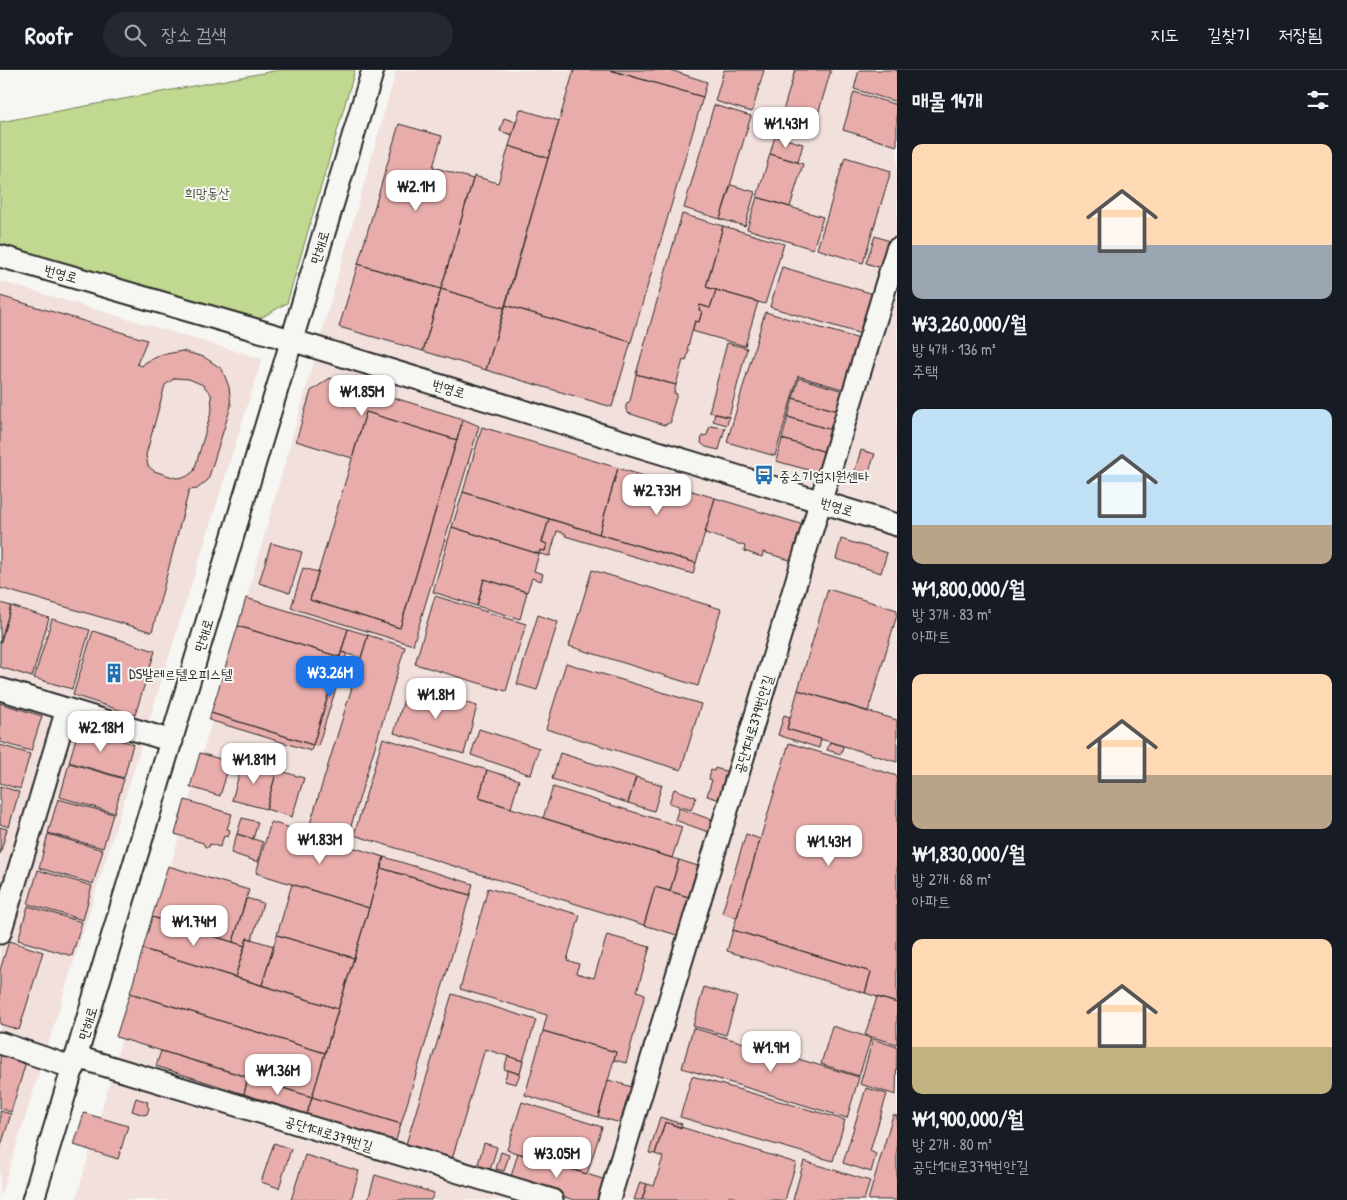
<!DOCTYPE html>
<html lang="ko">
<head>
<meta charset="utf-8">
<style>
  :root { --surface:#171b24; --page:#242831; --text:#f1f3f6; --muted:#9ea1a6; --line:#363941; --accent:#1a73e8 }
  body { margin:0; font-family:"Patrick Hand","Poor Story",sans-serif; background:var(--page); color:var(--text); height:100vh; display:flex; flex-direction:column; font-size:19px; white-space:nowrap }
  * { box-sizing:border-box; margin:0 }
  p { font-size:16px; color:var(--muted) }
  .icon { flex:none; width:28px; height:28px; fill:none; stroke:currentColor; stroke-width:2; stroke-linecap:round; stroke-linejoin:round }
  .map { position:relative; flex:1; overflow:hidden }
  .panel { display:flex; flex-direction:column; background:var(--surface); width:450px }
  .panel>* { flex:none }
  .price { position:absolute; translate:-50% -42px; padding:0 11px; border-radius:10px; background:#fff; color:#222; font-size:16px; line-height:32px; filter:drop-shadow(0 1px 2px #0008) }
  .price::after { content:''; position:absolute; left:50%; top:30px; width:15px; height:11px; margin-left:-8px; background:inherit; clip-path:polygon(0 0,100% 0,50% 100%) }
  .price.active { background:var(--accent); color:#fff }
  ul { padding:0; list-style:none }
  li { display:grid; align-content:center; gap:10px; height:265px; padding:0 15px }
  li span { display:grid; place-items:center; height:155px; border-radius:10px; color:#555 }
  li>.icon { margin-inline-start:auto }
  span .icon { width:90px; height:90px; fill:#fffc; stroke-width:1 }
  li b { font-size:21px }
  h2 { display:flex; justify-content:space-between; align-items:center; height:60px; padding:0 15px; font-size:21px }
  header { display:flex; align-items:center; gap:30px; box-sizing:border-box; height:70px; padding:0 25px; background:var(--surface); border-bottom:1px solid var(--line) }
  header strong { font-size:24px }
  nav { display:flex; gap:28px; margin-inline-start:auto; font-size:18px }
  .search { width:350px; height:45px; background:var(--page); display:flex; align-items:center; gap:12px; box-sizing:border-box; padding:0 18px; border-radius:28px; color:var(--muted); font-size:19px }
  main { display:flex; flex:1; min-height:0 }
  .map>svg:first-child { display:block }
  .built { fill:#f2e0dd }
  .green { fill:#c0d88f; stroke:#76825d }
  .building { fill:#e8adab; stroke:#2b2b2b; fill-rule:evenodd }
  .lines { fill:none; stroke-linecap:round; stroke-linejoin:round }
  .minor-casing { stroke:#2b2b2b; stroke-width:25 }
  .minor { stroke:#f6f6f2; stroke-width:21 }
  .labels { text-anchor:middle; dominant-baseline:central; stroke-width:4; stroke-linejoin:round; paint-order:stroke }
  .park-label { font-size:14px; fill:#505644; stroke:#f6f6f2 }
  .street-label { font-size:14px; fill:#2b2b2b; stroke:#f6f6f2 }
  .poi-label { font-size:14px; fill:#2b2b2b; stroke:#f6f6f2; text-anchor:start }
</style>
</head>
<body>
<header>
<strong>Roofr</strong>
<div class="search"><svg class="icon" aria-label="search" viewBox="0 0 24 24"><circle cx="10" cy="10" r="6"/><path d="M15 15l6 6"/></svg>장소 검색</div>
<nav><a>지도</a><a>길찾기</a><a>저장됨</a></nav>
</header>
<main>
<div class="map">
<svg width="897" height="1130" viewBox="0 0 897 1130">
  <rect width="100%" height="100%" fill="#f6f6f2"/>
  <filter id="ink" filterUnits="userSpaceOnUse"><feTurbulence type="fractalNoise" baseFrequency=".02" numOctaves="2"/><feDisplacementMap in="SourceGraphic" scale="10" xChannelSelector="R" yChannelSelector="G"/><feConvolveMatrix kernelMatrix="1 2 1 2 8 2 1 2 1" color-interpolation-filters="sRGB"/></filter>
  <g filter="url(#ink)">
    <path class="built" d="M401 0H897V1130H76L396 1Z
      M0 211 262 289 0 1128Z"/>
    <path class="green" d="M279 0H355L287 233 259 249 0 175V52Z"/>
    <path class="building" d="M574 0H610L703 27 631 272 505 235Z
      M610 0H670L707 12 703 27Z
      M724 0H764L752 42 715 31Z
      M795 0H831L816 51 783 41Z
      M859 0H897V32L854 19Z
      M854 22 897 35V76L843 60Z
      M714 35 751 46 720 149 684 138Z
      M520 39 559 51 548 88 509 76Z
      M504 48 516 52 512 65 500 61Z
      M399 54 442 66 433 97 473 109 441 219 358 194Z
      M775 66 803 74 798 92 770 84Z
      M509 76 548 88 505 238 441 219 474 106 498 113Z
      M770 84 803 94 790 137 757 127Z
      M845 87 891 101 863 193 817 179Z
      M731 115 755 122 745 156 720 149Z
      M757 127 823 147 813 179 747 159Z
      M682 144 723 156 706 217 716 220 710 238 700 235 699 240 702 241 699 252 695 251 687 280H689L686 291 683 290 676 315 636 304Z
      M723 156 784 174 765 234 706 217Z
      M875 166 892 172 884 199 866 193Z
      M358 194 441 219 423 281 339 257Z
      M782 197 877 225 865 265 770 237Z
      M441 219 505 238 486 300 423 281Z
      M716 220 758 232 745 276 692 261 695 251 699 252 702 241 699 240 700 235 710 238Z
      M0 226 147 270 137 294 142 296 146 292 161 285 182 281 204 287 222 299 229 317 231 336 208 410 197 419 189 420 152 562 0 518ZM175 308 189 309 203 315 211 324 212 339 194 401 186 407 176 408 154 401 148 396 146 385 165 315Z
      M505 235 631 272 612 337 486 300Z
      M765 242 863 270 849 321 798 306 775 386 727 372Z
      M727 273 747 278 729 347 709 342Z
      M636 304 676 315 674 323 677 324 671 344V352L667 354 664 355 628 343 626 340V335L630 331Z
      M330 308 463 349 457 370 366 342 352 388 296 371 311 321Z
      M799 308 847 322 841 342 793 328Z
      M793 328 841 342 835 361 788 347Z
      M366 342 457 370 400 558 310 530Z
      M715 344 729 347 727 355 713 351Z
      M788 347 835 361 829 383 782 369Z
      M463 349 479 356 413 575 291 538 303 498 318 502 310 530 400 558Z
      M710 356 725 358 719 380 706 377 701 373 702 366 707 365Z
      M482 357 618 398 599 464 463 422Z
      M782 369 829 383 823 404 776 391Z
      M861 380 875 384 868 404 855 400Z
      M618 398 715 428 696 493 599 464Z
      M463 422 549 449 542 472 547 474 545 481 540 480 539 484 452 457Z
      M715 428 804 455 793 491 763 482 762 487 744 481 745 476 705 463Z
      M549 449 696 493 693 504 565 466 566 464 557 461 550 486 539 484 540 480 545 481 547 474 542 472Z
      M452 457 539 484 534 501 543 504 541 511 532 508 527 522 484 509 477 536 433 522Z
      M841 469 887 483 881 503 836 489Z
      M271 473 302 482 290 523 259 513Z
      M592 500 721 539 698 616 569 576Z
      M484 509 527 522 520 549 477 536Z
      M828 519 897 540V545L868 642 798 620Z
      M435 526 526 554 506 621 415 594Z
      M246 528 348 559 340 587 238 556Z
      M0 533 11 536 0 573Z
      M11 536 49 548 32 607 0 597V575Z
      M538 545 558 552 537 620 517 614Z
      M52 549 90 560 72 619 34 608Z
      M238 556 340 587 313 675 211 643Z
      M348 559 368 565 361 588 341 582Z
      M93 561 155 581 135 645 73 625Z
      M368 565 405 577 348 766 310 754Z
      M341 582 347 583 318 676 313 675Z
      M566 593 701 634 681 700 546 659Z
      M408 616 477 636 464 684 394 663Z
      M798 620 897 650V692L787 659Z
      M0 633 42 646 31 681 0 672Z
      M211 643 313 675 311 681 209 650Z
      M784 645 790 647 787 659 821 669 819 678 778 665Z
      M79 658 133 674 124 708 69 692Z
      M479 659 539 678 531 705 471 685Z
      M383 668 487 700 479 728 679 790 670 821 655 817 644 855 354 765Z
      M830 672 843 676 841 684 827 680Z
      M789 673 897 706V933L865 923 871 902 733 860Z
      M0 675 30 684 20 719 0 713Z
      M200 683 230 692 220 726 190 717Z
      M560 683 636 707 628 733 552 709Z
      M243 690 277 700 266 739 232 730Z
      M69 693 124 709 114 743 60 727Z
      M715 698 732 703 724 731 707 726 712 710 709 709 711 700 714 701Z
      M277 700 304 708 292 747 266 739Z
      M487 700 519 710 511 738 479 728Z
      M636 707 662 715 654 741 628 733Z
      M0 716 19 722 9 757 0 754Z
      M553 717 682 757 672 788 543 748Z
      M674 719 696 727 691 740 669 733Z
      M58 729 113 744 103 778 48 763Z
      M185 730 232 744 227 759 230 760 228 767 224 766 220 777 210 774 209 777H205L203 773 175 764Z
      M679 738 715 751 711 763 675 750Z
      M242 748 258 752 253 769 237 764Z
      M271 752 384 787 369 838 256 803Z
      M0 757 7 759 0 784Z
      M48 764 103 780 93 814 39 798Z
      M237 764 263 772 258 792 231 783Z
      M746 764 760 769 737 848 722 843Z
      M384 787 473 814 470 825 381 798Z
      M679 790 701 797 692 828 670 821Z
      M168 796 249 820 233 872 152 847Z
      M381 798 470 825 401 1054 312 1027Z
      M38 800 92 816 83 850 28 834Z
      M292 814 369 838 354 888 277 865Z
      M655 817 692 828 680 866 644 855Z
      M488 818 580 845 567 890 579 894 576 903 594 908 607 865 650 877 637 921 645 924 626 993 614 990 616 982 543 961 547 945 460 919Z
      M246 828 263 833 252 869 247 868 245 876 233 872Z
      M28 836 82 852 72 886 18 870Z
      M152 847 245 876 235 907 143 879Z
      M733 860 871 902 865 923 727 881Z
      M277 865 354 888 338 939 262 915Z
      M247 868 274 876 262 915 235 907Z
      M9 871 43 882 19 960 0 954V900Z
      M143 879 338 939 325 983 130 923Z
      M704 917 737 927 726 965 693 956Z
      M130 923 325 983 312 1027 116 967Z
      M452 924 536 950 523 991 485 979 452 1089 406 1074Z
      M877 927 897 933V974L865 965Z
      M832 956 871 968 859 1006 821 994Z
      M693 958 859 1007 847 1048 682 998Z
      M543 961 616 982 598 1047 525 1025Z
      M873 969 897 977 896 1025 860 1014Z
      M161 981 248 1007 244 1024 156 996Z
      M0 984 26 992 11 1042 0 1038Z
      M508 986 523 991 520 1004 504 999Z
      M508 1000 520 1004 516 1014 504 1011Z
      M692 1006 845 1050 833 1091 680 1047Z
      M248 1007 312 1027 307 1044 244 1024Z
      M608 1010 639 1019 629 1055 598 1047Z
      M866 1018 887 1024 870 1081 876 1084 871 1102 843 1093Z
      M312 1027 401 1054 395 1073 307 1044Z
      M136 1028 148 1032 147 1035 149 1038 147 1044 144 1045 132 1041Z
      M522 1032 602 1057 587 1104 507 1080Z
      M0 1041 11 1044 0 1079Z
      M84 1043 128 1056 118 1089 74 1075Z
      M893 1045 897 1046V1130H868Z
      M660 1047 682 1054 681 1058 665 1052 655 1084 649 1083Z
      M665 1052 796 1093 785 1130H743L729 1126 728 1130H642L647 1114 654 1116 663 1087 655 1084Z
      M274 1073 291 1079 279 1118 261 1112Z
      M484 1073 497 1077 489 1104 476 1101Z
      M501 1082 509 1085 504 1101 496 1099Z
      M518 1083 606 1110 600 1130H574L510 1110Z
      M305 1085 359 1101 351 1130H291Z
      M804 1091 870 1111 864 1130H793Z
      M375 1105 434 1123 431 1130H368Z
      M640 1112 647 1114 642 1130H634Z"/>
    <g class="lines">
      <defs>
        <path id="minor" d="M0 186 291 270 897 455
          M0 619 172 671
          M0 863 67 639
          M0 973 74 998
          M77 987 552 1130
          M33 1130 373 0
          M609 1130 897 179"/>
      </defs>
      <use href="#minor" class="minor-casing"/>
      <use href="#minor" class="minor"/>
    </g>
  </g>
  <defs>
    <symbol id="bus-bare" viewBox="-9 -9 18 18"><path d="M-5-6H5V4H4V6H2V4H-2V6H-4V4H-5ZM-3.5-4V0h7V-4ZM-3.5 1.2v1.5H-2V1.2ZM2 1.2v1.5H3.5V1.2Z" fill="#1f6fb2" stroke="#f6f6f2" stroke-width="2.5" paint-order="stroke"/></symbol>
    <symbol id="building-bare" viewBox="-9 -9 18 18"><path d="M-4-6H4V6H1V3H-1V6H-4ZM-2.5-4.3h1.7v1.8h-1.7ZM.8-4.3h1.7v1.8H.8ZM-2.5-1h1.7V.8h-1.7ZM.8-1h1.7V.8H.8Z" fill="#1f6fb2" stroke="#f6f6f2" stroke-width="2.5" paint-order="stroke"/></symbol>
  </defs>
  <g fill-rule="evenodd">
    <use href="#bus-bare" x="750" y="391" width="28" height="28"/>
    <use href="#building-bare" x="100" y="589" width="28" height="28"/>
  </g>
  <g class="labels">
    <g class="park-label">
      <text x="207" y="122">희망동산</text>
    </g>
    <g class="street-label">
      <text transform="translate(319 177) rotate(-73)">만해로</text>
      <text transform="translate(61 203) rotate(16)">번영로</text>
      <text transform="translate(449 318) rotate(17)">번영로</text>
      <text transform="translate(837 436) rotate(17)">번영로</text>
      <text transform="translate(203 565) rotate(-73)">만해로</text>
      <text transform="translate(753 654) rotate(-73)">공단1대로379번안길</text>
      <text transform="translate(87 953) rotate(-73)">만해로</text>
      <text transform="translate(329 1063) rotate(17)">공단1대로379번길</text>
    </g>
    <g class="poi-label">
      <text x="779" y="405">중소기업지원센타</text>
      <text x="129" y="603">DS발레르텔오피스텔</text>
    </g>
  </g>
</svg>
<b class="price" style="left:786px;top:79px">₩1.43M</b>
<b class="price" style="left:416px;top:142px">₩2.1M</b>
<b class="price" style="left:362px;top:347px">₩1.85M</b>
<b class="price" style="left:657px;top:446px">₩2.73M</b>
<b class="price active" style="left:330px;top:628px">₩3.26M</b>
<b class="price" style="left:436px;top:650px">₩1.8M</b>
<b class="price" style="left:101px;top:683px">₩2.18M</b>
<b class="price" style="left:254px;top:715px">₩1.81M</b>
<b class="price" style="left:320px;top:795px">₩1.83M</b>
<b class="price" style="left:829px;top:797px">₩1.43M</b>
<b class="price" style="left:194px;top:877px">₩1.74M</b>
<b class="price" style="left:771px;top:1003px">₩1.9M</b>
<b class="price" style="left:278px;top:1026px">₩1.36M</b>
<b class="price" style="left:557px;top:1109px">₩3.05M</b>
</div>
<section class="panel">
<h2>매물 14개<svg class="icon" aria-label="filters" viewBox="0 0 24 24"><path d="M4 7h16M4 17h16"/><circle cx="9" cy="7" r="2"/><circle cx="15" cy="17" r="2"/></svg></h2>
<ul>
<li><span style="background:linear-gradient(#ffd9b3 65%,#9aa5b1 0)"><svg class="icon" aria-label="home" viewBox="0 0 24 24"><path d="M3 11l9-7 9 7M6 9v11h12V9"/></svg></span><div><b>₩3,260,000/월</b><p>방 4개 · 136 m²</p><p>주택</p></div></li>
<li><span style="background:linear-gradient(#bfe0f5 75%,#b9a48a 0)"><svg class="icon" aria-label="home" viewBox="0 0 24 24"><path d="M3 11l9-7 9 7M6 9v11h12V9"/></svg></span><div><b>₩1,800,000/월</b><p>방 3개 · 83 m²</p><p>아파트</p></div></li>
<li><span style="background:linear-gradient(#ffd9b3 65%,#b9a48a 0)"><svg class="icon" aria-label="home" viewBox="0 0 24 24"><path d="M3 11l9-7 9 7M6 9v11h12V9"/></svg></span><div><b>₩1,830,000/월</b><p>방 2개 · 68 m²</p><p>아파트</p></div></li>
<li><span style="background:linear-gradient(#ffd9b3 70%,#c2b280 0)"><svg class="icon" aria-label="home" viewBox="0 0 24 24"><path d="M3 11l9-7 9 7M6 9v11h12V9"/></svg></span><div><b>₩1,900,000/월</b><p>방 2개 · 80 m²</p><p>공단1대로379번안길</p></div></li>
</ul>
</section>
</main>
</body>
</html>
